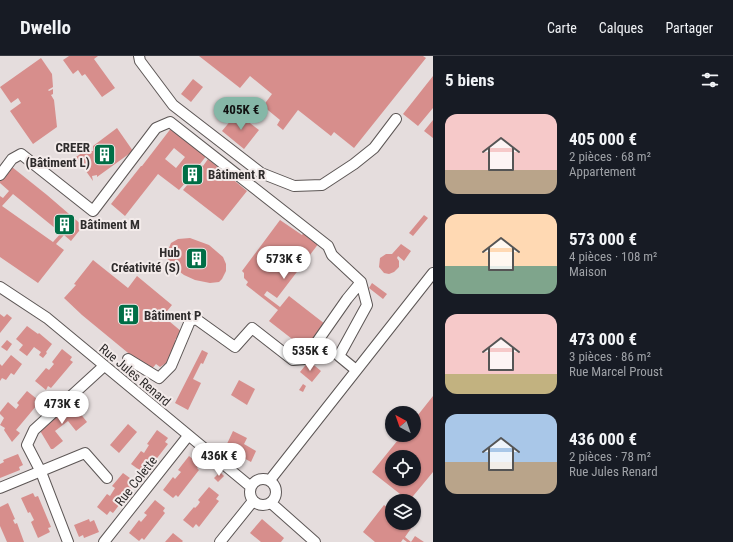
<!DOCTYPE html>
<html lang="fr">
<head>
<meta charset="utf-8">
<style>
  :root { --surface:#171b24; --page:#20242c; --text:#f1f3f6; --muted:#9ea1a6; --line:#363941; --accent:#85b7a7 }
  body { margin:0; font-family:"Roboto Condensed",sans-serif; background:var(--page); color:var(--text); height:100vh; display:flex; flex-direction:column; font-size:15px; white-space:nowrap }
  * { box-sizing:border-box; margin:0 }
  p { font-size:13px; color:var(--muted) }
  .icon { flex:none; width:22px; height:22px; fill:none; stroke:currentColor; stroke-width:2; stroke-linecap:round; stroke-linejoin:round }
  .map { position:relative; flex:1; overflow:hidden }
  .sheet { display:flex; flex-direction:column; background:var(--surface); width:300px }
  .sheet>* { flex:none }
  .needle { width:26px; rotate:320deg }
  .buttons { position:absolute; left:385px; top:350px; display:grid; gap:8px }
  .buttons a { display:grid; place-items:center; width:36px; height:36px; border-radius:50%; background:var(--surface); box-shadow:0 1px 3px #0004; font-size:20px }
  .price { position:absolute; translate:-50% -34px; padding:0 9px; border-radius:14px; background:#fff; color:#222; font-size:13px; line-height:26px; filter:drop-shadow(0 1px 2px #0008) }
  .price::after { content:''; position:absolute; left:50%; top:24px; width:12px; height:9px; margin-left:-6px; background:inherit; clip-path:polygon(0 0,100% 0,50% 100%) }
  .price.current { background:var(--accent); color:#111 }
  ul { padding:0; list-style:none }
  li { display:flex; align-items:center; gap:12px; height:100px; padding:0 12px }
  li span { display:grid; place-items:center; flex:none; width:112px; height:80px; border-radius:12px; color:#555 }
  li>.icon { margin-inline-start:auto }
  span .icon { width:48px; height:48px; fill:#fffc; stroke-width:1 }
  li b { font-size:17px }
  h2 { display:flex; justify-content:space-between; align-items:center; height:48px; padding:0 12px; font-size:17px }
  header { display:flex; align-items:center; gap:24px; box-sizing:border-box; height:56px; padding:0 20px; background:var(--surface); border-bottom:1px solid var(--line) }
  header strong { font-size:19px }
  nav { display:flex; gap:22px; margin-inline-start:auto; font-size:14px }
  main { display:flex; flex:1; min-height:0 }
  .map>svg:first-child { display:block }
  .building { fill:#d78e8c; fill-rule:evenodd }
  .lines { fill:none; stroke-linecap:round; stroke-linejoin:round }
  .minor-casing { stroke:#5c5655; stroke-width:12 }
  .minor { stroke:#fff; stroke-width:10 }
  .labels { text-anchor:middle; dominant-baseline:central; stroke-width:4; stroke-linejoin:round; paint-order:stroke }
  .poi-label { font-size:13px; font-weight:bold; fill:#2f2c2c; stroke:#f3ebea; text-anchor:start }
  .street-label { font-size:13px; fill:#2f2c2c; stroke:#f3ebea }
</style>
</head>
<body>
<header>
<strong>Dwello</strong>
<nav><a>Carte</a><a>Calques</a><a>Partager</a></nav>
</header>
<main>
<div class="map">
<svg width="433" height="486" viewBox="0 0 433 486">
  <rect width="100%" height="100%" fill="#e5dddd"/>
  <path class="building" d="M69 0H98L94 3 115 32 102 41 85 18 82 20 78 14 73 18 63 4Z
    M199 0H423L426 2 354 92 334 76 331 80 298 54 283 74 277 69 280 64 263 50 272 38 250 20 240 32Z
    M41 2 52 18 53 31 48 34 49 35 53 33V38L51 39 54 44 57 71 33 88 10 55 21 47 18 42 11 47 0 31Z
    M433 20V52L418 70 403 58Z
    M193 23 203 31 191 46 181 38Z
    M237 57 259 74 244 93 222 75Z
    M433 64V82L424 75Z
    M172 71 207 99 200 108 203 110 208 103 247 135 223 165 183 134 188 128 186 126 179 134 158 118 125 160 111 148 141 110H142ZM174 92 185 101 176 112 165 103Z
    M117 72 133 95 97 121V119L92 120 93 125 76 101 89 92V95H93V90Z
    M12 111 47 139 83 170 71 185 64 179 56 188 64 194 38 227 0 201V140L3 142 9 135 0 127V125ZM13 138 61 177 53 186 2 150Z
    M424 159 428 162 413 180 409 177Z
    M280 164 302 179 306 174 319 187 277 242 267 235 264 239 280 251 289 240 325 268 305 293 269 265 278 254 246 229 248 226 244 222V217L242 215Z
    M190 182 209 189 223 201 226 208V215L222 223 219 226 210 227 195 224 184 219 169 208 167 200 168 194 171 187 178 183Z
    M401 188 411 195 404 205 398 200 397 202 399 205V211L394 216 389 218 384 217 379 211 380 202 386 198H392Z
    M93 204 128 232 137 220 172 249 163 260 182 276 175 284 179 286 169 305 160 311 156 308 150 315 82 259 64 242 76 229 74 228Z
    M372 227 387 238 383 243 369 232Z
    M0 258 4 261 7 258 12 262 0 277Z
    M27 270 38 278 39 277 52 288 46 296 47 297 43 302 39 299 41 296 34 291 27 300 19 294 23 289 16 283Z
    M7 284 12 288 7 295 1 291Z
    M62 293 72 301 70 304 73 306 51 332 48 330 46 334 35 325 46 312 49 314 54 308 52 306Z
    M202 294 208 297 203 308 201 307 193 323 201 327 188 354 175 347Z
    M11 299 22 308 14 319 11 317 6 324 2 322 0 325V308L2 310Z
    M309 305 321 315 312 326 300 316Z
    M239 324 255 333 247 349 231 339Z
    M303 328 306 330 303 336 299 334Z
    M27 335 37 343 34 346 37 349 16 374 20 377 12 386 4 374 5 372 0 369 4 362 0 358V356L8 346 16 353 19 349 17 347Z
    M433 340V416L409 445 372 416 402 379H414V364ZM392 401H414V423H392Z
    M72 347 87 366 76 375 68 365 55 375 63 385 53 393H51L39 373Z
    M128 368 137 376 119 397 110 389Z
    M157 374 168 382 165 386 168 388 147 415 144 412 142 416 131 408 141 395 144 397 149 389 147 388Z
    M233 375 247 382 244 388 256 395 251 406 238 399 239 397 226 390Z
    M18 398 23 409 19 411 20 414 0 422V408L4 406 3 404Z
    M189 400 200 409 197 412 199 414 178 441 176 439 173 442 163 434 173 421 175 423 181 416 178 414Z
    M220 416 224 420 218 426 214 422Z
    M123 417 134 425 131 429 133 431 113 457 110 455 107 459 97 451 107 438 110 440 115 432 112 430Z
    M209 431 219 439 216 443 219 445 199 471 196 468 193 472 183 464 194 451 195 452 198 449 200 446 198 444Z
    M33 437 35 441 38 440 51 471 48 472 50 476 38 482 31 466 34 464 30 456 28 457 21 442Z
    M155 444 165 452 163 455 165 457 144 484 142 482 139 485 129 477 139 464 141 466 147 459 144 457Z
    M8 447 15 463 13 464 15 468 17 467 24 486H7L0 470V451Z
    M384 449 392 455V467H407L412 471 405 481 411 486 415 480 424 486H407L403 483 401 486H375L363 476Z
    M89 463 90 466 94 464 99 476 84 482 83 479 79 481 74 469Z
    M262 463 284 482 281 486H261L250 477Z
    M173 477 183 485 182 486H165Z"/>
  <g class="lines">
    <defs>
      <path id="minor" d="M139 0 140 5 173 49 261 117 294 130 322 129 354 108 374 92 396 63
        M0 119 12 103 21 98 93 155 156 72 170 66 328 190 332 199 361 226 367 249 339 300 356 314
        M0 231 47 262 251 431
        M128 303 159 322 171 310 190 265 196 263 235 291 252 272 293 304 305 303 347 243 361 226
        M250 436a13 13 0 1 1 26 0a13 13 0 1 1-26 0Z
        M270 424 433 217
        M0 432 85 397 107 422
        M271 447 315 486
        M68 486 41 416 27 389 34 374 104 310
        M104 486 188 380
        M220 486 253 445"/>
    </defs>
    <use href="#minor" class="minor-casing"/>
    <use href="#minor" class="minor"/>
  </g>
  <defs>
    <symbol id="building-square" viewBox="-11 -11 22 22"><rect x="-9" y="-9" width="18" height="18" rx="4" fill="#006e46" stroke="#f3ebea"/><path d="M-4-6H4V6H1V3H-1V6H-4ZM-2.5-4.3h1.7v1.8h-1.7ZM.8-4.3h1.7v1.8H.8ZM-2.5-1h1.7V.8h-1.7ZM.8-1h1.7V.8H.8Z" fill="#fff"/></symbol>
  </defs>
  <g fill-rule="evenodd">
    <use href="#building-square" x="92" y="86" width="25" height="25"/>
    <use href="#building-square" x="180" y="106" width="25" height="25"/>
    <use href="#building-square" x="52" y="156" width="25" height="25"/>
    <use href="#building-square" x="184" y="190" width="25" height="25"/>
    <use href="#building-square" x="116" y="246" width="25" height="25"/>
  </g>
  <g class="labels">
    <g class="poi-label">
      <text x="90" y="91" text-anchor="end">CREER<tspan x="90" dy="15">(Bâtiment L)</tspan></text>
      <text x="208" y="118">Bâtiment R</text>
      <text x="80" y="168">Bâtiment M</text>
      <text x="180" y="196" text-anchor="end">Hub<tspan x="180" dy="15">Créativité (S)</tspan></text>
      <text x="144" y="259">Bâtiment P</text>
    </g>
    <g class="street-label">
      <text transform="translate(135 319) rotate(40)">Rue Jules Renard</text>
      <text transform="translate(136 425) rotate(-52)">Rue Colette</text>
    </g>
  </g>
</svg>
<div class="buttons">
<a><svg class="needle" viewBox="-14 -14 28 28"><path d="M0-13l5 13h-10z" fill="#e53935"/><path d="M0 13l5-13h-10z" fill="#9ea1a6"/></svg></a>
<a><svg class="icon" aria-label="locate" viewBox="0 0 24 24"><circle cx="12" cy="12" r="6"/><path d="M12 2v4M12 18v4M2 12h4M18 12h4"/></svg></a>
<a><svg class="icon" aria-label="layers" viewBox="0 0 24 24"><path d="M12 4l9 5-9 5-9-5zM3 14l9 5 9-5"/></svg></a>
</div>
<b class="price current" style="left:241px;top:75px">405K €</b>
<b class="price" style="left:284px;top:224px">573K €</b>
<b class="price" style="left:310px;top:316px">535K €</b>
<b class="price" style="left:62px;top:369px">473K €</b>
<b class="price" style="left:219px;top:421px">436K €</b>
</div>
<section class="sheet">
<h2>5 biens<svg class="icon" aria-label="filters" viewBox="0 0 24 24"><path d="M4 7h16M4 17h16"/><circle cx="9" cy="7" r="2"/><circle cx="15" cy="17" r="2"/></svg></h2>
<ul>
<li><span style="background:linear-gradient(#f6c9c9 70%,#b9a48a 0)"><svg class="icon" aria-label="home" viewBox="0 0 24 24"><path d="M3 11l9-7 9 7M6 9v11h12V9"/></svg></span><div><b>405 000 €</b><p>2 pièces · 68 m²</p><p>Appartement</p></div></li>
<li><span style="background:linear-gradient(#ffd9b3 65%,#7fa58c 0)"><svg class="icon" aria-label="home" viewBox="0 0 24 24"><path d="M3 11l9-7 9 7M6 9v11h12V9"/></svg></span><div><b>573 000 €</b><p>4 pièces · 108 m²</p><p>Maison</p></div></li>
<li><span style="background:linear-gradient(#f6c9c9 75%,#c2b280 0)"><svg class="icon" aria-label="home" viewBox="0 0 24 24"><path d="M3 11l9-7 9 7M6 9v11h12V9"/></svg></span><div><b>473 000 €</b><p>3 pièces · 86 m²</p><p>Rue Marcel Proust</p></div></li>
<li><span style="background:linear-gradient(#a9c7e8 60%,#b9a48a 0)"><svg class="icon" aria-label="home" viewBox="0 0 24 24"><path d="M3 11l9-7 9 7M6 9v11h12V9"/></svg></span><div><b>436 000 €</b><p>2 pièces · 78 m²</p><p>Rue Jules Renard</p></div></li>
</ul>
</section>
</main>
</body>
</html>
